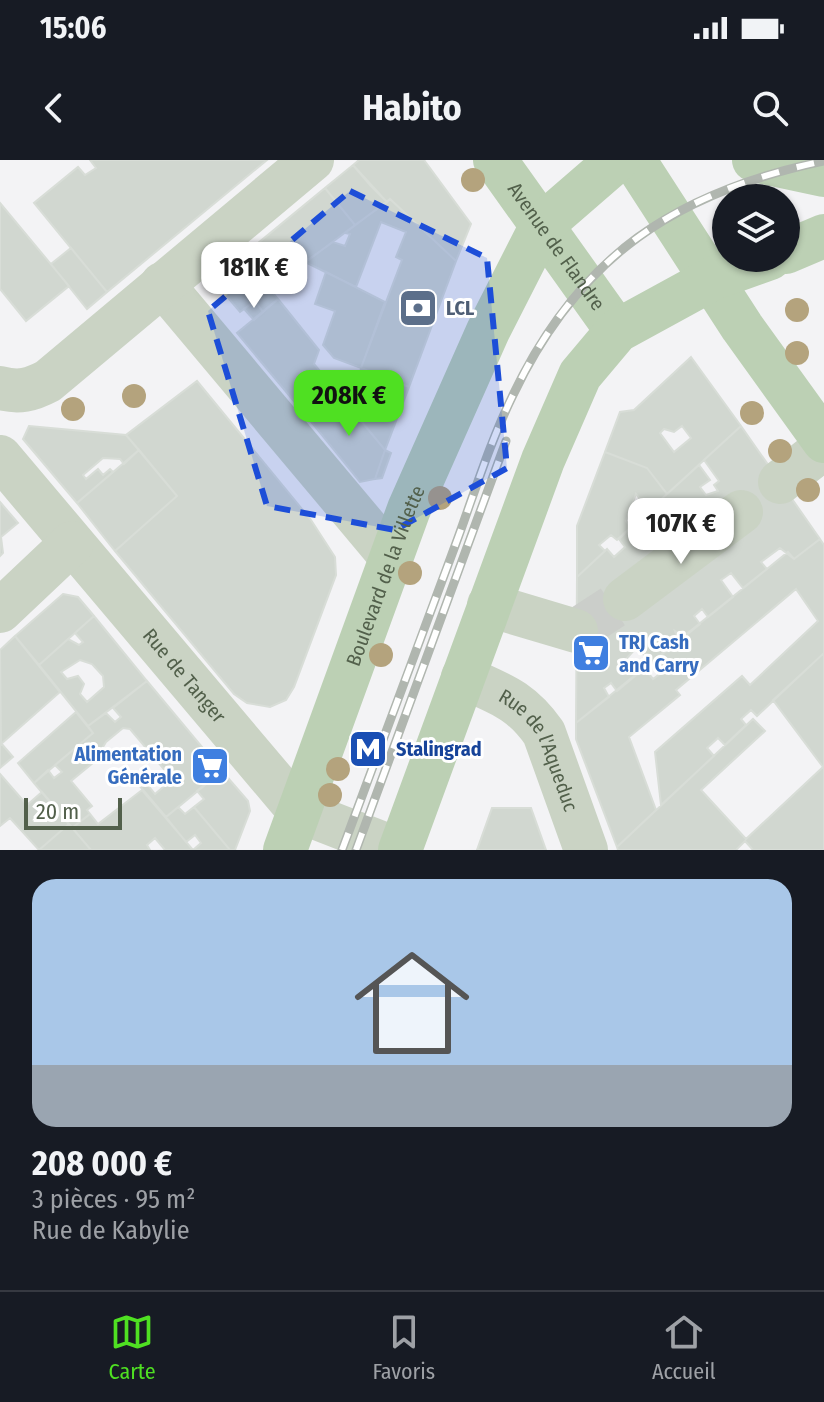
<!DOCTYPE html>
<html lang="fr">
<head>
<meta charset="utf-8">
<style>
  :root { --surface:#171b24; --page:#20242c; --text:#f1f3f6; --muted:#9ea1a6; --line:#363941; --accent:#4fe022 }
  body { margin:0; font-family:"Fira Sans Condensed",sans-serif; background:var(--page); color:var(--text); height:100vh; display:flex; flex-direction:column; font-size:30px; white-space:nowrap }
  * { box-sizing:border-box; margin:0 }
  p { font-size:26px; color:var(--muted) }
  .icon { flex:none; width:44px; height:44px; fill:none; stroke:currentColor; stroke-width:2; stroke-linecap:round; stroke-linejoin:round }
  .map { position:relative; height:690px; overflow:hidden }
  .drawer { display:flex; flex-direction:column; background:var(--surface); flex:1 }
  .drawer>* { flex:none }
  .buttons { position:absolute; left:712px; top:24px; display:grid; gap:16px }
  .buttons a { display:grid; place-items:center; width:88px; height:88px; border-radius:50%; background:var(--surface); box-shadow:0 2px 6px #0004; font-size:40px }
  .scale { position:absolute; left:24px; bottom:20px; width:98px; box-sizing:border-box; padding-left:8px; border:4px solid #52604b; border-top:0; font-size:22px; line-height:28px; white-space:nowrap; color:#52604b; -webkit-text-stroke:6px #fff; paint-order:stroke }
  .price { position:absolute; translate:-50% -68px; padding:0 18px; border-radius:16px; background:#fff; color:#222; font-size:26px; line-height:52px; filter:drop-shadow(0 2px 4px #0008) }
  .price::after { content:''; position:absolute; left:50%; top:48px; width:24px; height:18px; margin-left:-12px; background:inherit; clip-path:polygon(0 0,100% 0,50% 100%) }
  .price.active { background:var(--accent); color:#111 }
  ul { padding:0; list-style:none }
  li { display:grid; align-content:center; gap:16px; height:424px; padding:0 32px }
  li span { display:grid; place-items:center; height:248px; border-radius:24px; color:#555 }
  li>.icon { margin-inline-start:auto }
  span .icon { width:144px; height:144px; fill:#fffc; stroke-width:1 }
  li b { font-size:34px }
  .status { display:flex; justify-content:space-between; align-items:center; height:56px; padding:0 40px; background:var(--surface); direction:ltr }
  .status svg { height:22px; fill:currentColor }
  header { display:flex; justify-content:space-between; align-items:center; height:104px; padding:0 32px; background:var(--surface); font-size:36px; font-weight:700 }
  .tab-bar { display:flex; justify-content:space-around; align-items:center; height:112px; border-top:2px solid var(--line); background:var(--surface); font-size:22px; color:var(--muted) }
  .tab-bar a { display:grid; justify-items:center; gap:4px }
  .tab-bar .active { color:var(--accent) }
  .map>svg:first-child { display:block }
  .building { fill:#d1d7d0; stroke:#d8ddd7; stroke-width:2; fill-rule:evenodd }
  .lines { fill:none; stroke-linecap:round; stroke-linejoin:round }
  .minor-tunnel { stroke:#cbceca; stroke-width:44; stroke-dasharray:44 22; stroke-linecap:butt }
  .minor { stroke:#cad3c4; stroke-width:44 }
  .major { stroke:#bcd0b4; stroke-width:44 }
  .rail-casing { stroke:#b0b6af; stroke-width:9 }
  .rail { stroke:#fff; stroke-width:6; stroke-dasharray:18; stroke-linecap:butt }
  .tree { fill:#b4a37d }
  .marked { fill:#1d4ed8; fill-opacity:0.2; stroke:#1d4ed8; stroke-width:6; stroke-dasharray:16 10; stroke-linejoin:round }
  .labels { text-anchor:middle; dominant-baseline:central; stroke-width:6; stroke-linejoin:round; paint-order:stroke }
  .street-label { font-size:20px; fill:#52604b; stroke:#fff }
  .service-label { font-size:20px; font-weight:bold; fill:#4e5e75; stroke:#fff; text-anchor:start }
  .shop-label { font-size:20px; font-weight:bold; fill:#366cbe; stroke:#fff; text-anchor:start }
  .transit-label { font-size:20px; font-weight:bold; fill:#164399; stroke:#fff; text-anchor:start }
</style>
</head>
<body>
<div class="status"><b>15:06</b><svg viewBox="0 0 49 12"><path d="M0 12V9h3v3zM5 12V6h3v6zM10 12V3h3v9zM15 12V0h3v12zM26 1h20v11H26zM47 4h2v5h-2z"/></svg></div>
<header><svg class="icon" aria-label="back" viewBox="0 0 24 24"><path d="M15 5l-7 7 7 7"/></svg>Habito<svg class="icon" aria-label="search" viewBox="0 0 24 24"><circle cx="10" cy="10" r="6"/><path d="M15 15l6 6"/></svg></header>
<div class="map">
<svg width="824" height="690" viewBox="0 0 824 690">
  <rect width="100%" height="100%" fill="#f3f3f5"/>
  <path class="building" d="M90 0H267L107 132 34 43 78 7 85 15 96 8Z
    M359 0H424L471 64 456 101 390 39 387 42 370 25 353 5Z
    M353 5 387 42 355 65 325 28Z
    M325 28 355 65 270 129 278 139 263 152 255 141 240 152 223 132 228 128 218 116Z
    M390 39 456 101 409 227 361 208 402 100 396 97 406 72 381 62 356 127 305 102 333 82 345 86 350 74 345 73Z
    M0 43 69 126 26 161 0 129Z
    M71 88 107 132 87 149 51 104Z
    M326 112 385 142 361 208 334 198 323 185 335 151 315 144Z
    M278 139 319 190 314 204 339 234 308 258 237 173Z
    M255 141 263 152 254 160 244 149Z
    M691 197 741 266 667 334 647 308 605 292 620 252 634 250ZM682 266 691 278 674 292 660 273 664 269 674 272Z
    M361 209 409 227 385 290 347 244Z
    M197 221 311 360 335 397 336 415 294 527 286 540 270 547 247 543 234 534 115 391 177 336 126 275Z
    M339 234 385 290 375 319 360 322 308 258Z
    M29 266 126 275 139 290 124 304 120 299 103 298 83 315 86 319 98 309 103 315 110 309 113 312 77 343 23 279Z
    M741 266 820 379 794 399 780 388 761 402 767 409 743 428 731 413 721 420 733 437 708 457 702 449 694 456 700 464 684 477 675 471 679 481 651 503 637 487 627 498 634 506 643 500 647 506 617 531 611 523 604 528 609 537 576 563 577 417 607 389 614 397 625 387 619 379 644 355 652 366 664 357 655 345 699 305 710 320 700 327 706 335 718 331 714 325 719 321 704 300Z
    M139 290 177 336 115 391 77 343Z
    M385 290 391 293 382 318 375 319Z
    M605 292 647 308 667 334 637 361 634 357 646 347 636 334 626 361 631 367 617 380 611 375 599 385 605 391 577 417V366Z
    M0 342 18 363 1 377 3 393 0 396Z
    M820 379 824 385V493L757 556 751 550 741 559 746 565 725 585 718 578 707 588 714 596 661 645 655 592 742 516 750 525 818 461 796 429 676 530 680 535 629 577 656 650 617 687 576 579V563L644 508 653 519 661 513 652 502 788 392 794 399Z
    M63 434 78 437 94 456 39 505 15 476Z
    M94 456 147 521 88 566 39 505 68 479 79 485 83 482 75 473ZM80 500 92 504 103 516 104 527 87 542 80 534 84 524 78 516 67 519 61 512Z
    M15 476 60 532 1 584 0 490Z
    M824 493V690H753L745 681 736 690H618L617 687 753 559 765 571 701 630 746 679 823 607 773 540Z
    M147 521 222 611 166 657 138 624 143 619 155 634 169 622 168 614 130 569 123 568 106 582 94 602 71 621 92 646 87 650 90 654 72 668 34 623 48 610 54 618 62 612 55 605 93 573 88 566 106 553 115 562 121 557 113 548Z
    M76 552 93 573 34 623 18 603Z
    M0 582 13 597 0 608Z
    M222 611 248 641 250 651 235 690H230L194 647 204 639 197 631Z
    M0 614 27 645 42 632 69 664 39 690 10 658 0 666Z
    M142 630 193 690H165L155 678 147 685 150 690H91L72 668 90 654 98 664Z
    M178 647 185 654 194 647 230 690H193L201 683 195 675 186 682 166 657Z
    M492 648H531L546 690H477Z
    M69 664 91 690H39Z"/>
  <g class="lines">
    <path class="minor-tunnel" d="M576 471 625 439"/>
    <g class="minor">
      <path d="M162 124 391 397"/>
      <path d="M0 228C19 233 31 230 48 221L312 0"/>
      <path id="s1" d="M0 297 299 651 399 690"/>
      <path d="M780 322 824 288"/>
      <path d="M625 439 741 352"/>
      <path d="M489 445 576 471"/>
      <path d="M0 451 72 383"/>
      <path id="s2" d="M463 517C500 534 520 539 544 573L586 690"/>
    </g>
    <g class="major">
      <path id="s3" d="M495 0 617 171"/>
      <path d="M634 0 742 167 824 281"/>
      <path d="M754 0 824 15"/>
      <path d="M786 92 824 76"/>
      <path id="s4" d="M285 690 409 349 488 171 542 65 617 0"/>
      <path d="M400 690 543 300 580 215 617 171 714 118 770 98"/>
    </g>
    <defs>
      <path id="rail" d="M342 690C379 591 415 493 452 394 472 341 488 286 513 235 579 96 676 32 824 1
        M356 690 506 281"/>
    </defs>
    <use href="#rail" class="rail-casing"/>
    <use href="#rail" class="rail"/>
  </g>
  <g class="tree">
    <circle cx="473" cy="20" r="12"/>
    <circle cx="797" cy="150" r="12"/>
    <circle cx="797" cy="193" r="12"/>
    <circle cx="134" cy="236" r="12"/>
    <circle cx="73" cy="249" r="12"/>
    <circle cx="752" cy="253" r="12"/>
    <circle cx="780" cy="291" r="12"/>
    <circle cx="808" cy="330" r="12"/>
    <circle cx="440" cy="338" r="12"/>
    <circle cx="410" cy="413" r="12"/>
    <circle cx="381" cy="495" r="12"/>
    <circle cx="338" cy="609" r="12"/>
    <circle cx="330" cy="635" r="12"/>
  </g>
  <path class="marked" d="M350 31 487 98 507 308 395 370 267 346 208 151Z"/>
  <defs>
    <symbol id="bank-square" viewBox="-11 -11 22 22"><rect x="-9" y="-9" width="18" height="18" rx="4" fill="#5c6f8a" stroke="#fff"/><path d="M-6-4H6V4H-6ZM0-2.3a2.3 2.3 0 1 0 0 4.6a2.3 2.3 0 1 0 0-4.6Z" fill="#fff"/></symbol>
    <symbol id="supermarket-square" viewBox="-11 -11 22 22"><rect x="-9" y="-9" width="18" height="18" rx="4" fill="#3f7fe0" stroke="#fff"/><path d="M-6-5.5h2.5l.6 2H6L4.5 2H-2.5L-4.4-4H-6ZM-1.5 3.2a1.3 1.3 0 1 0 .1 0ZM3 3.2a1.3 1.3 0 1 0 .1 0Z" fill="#fff"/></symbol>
    <symbol id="metro-square" viewBox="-11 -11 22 22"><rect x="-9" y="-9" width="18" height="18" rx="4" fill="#1a4fb4" stroke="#fff"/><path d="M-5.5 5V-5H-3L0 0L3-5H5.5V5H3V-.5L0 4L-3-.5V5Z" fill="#fff"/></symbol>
  </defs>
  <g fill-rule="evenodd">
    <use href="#bank-square" x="396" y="126" width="44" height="44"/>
    <use href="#supermarket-square" x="569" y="471" width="44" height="44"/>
    <use href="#metro-square" x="346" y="567" width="44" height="44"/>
    <use href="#supermarket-square" x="188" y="584" width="44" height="44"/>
  </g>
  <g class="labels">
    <g class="street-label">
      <text stroke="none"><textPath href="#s3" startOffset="106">Avenue de Flandre</textPath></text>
      <text stroke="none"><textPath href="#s4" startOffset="292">Boulevard de la Villette</textPath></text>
      <text stroke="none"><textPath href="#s1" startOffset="286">Rue de Tanger</textPath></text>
      <text stroke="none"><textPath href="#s2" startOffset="112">Rue de l'Aqueduc</textPath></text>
    </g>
    <g class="service-label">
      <text x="446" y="148">LCL</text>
    </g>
    <g class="shop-label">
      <text x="619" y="482">TRJ Cash<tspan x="619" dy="23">and Carry</tspan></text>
      <text x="182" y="594" text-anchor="end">Alimentation<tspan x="182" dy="23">Générale</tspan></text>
    </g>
    <g class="transit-label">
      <text x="396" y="589">Stalingrad</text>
    </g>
  </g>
</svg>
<div class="buttons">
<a><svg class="icon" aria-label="layers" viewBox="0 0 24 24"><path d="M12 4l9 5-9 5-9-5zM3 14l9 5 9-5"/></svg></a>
</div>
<div class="scale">20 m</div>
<b class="price" style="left:254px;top:150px">181K €</b>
<b class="price active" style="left:349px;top:278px">208K €</b>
<b class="price" style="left:681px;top:406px">107K €</b>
</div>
<section class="drawer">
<ul>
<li><span style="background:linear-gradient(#a9c7e8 75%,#9aa5b1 0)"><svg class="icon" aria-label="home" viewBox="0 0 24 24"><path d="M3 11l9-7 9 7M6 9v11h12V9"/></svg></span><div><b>208 000 €</b><p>3 pièces · 95 m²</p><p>Rue de Kabylie</p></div></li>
</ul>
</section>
<nav class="tab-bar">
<a class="active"><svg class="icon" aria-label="map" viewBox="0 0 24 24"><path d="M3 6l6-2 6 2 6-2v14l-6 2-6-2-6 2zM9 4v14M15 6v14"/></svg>Carte</a>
<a><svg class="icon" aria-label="saved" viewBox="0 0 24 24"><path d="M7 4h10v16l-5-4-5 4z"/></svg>Favoris</a>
<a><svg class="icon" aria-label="home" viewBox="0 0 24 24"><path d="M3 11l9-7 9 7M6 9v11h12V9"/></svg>Accueil</a>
</nav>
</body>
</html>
